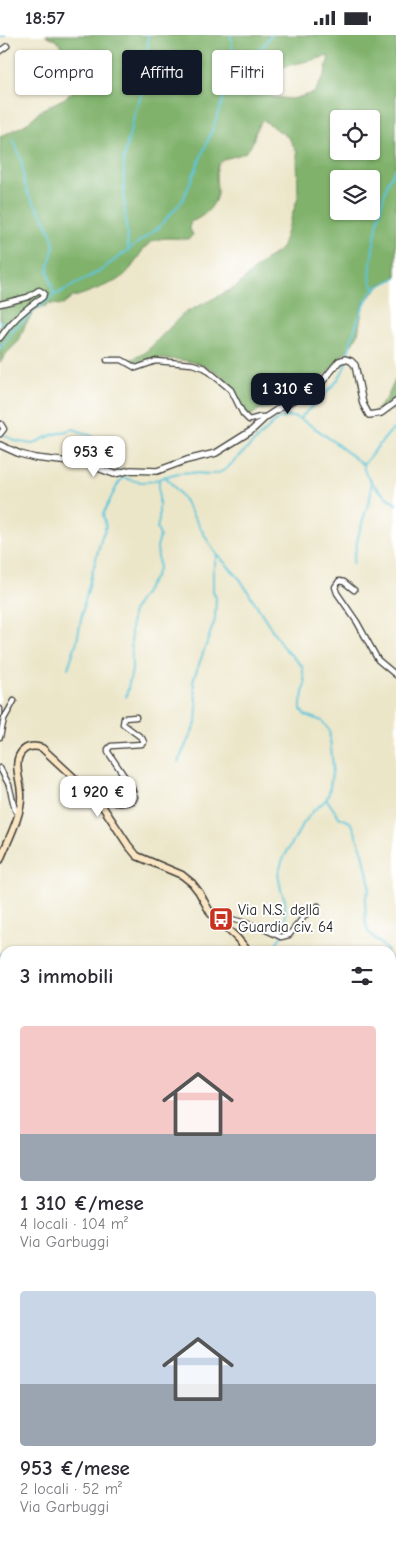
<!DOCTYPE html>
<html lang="it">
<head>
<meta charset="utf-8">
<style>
  :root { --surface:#fff; --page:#f2f2f3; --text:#2b2b33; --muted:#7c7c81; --accent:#111827 }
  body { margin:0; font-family:"Comic Neue",sans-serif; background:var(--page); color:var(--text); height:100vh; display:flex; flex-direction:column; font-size:19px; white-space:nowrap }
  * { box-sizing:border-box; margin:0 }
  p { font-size:16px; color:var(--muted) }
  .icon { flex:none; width:28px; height:28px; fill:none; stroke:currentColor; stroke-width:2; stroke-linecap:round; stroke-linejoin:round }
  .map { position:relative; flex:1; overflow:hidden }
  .side { position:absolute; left:0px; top:911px; width:396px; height:601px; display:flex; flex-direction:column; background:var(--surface); border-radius:15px 15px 0 0; box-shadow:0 1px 4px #0004 }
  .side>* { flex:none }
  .guide { position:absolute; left:15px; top:15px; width:366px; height:45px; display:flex; gap:10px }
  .controls { position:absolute; left:330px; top:75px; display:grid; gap:10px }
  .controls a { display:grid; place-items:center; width:50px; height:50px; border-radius:5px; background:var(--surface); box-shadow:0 1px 4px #0004; font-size:25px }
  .price { position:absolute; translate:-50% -42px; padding:0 11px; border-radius:10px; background:#fff; color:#222; font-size:16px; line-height:32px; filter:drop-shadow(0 1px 2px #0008) }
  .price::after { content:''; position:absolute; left:50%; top:30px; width:15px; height:11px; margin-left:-8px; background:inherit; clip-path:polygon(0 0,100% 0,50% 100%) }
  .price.active { background:var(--accent); color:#fff }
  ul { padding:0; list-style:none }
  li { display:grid; align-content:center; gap:10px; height:265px; padding:0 20px }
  li span { display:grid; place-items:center; height:155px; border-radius:5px; color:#555 }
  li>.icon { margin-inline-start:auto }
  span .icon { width:90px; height:90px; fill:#fffc; stroke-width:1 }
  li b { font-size:21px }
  h2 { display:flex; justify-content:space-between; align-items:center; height:60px; padding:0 20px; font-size:21px }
  .tag { padding:0 18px; border-radius:5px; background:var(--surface); box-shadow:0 1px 4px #0004; font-size:18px; line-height:45px }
  .tag.active { background:var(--accent); color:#fff }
  .status { display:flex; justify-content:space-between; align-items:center; height:35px; padding:0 25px; background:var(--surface); direction:ltr }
  .status svg { height:14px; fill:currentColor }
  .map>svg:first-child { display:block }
  .forest { fill:#80b26c; stroke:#4e6744; fill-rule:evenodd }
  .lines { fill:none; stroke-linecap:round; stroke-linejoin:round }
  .stream { stroke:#5dc5d9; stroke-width:2 }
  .minor-casing { stroke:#3b3a36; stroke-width:7 }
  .tertiary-casing { stroke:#3b3a36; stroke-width:8 }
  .secondary-casing { stroke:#3b3a36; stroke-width:9 }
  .minor { stroke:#fff; stroke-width:4.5 }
  .tertiary { stroke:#fff; stroke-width:5.5 }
  .secondary { stroke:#fbe6c4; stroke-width:6 }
  .labels { text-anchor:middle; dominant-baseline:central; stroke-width:4; stroke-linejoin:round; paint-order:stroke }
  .poi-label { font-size:15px; fill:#1c1c1c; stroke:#fff; text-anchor:start }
</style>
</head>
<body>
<div class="status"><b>18:57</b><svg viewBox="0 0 49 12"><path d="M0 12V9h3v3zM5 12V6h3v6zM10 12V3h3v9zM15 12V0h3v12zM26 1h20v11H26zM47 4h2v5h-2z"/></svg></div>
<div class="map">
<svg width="396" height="1512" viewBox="0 0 396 1512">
  <rect width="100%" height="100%" fill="#fff"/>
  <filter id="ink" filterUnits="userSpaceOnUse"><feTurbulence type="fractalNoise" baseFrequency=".02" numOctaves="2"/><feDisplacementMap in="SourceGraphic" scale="10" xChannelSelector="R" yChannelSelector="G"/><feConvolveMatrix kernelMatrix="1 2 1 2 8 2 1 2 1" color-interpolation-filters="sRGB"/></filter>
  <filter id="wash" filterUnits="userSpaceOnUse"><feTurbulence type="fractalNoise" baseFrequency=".0096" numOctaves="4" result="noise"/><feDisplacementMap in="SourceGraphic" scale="20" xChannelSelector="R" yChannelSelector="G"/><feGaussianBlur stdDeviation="1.12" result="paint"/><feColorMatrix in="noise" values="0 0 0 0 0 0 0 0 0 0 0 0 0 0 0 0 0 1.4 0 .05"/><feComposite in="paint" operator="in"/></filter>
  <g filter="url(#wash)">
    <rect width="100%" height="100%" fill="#ece6c9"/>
    <path class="forest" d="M46 0H396V243L381 249 363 269 358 299 353 308 315 352 277 368 270 373 260 374 250 381C238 372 237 355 227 345 206 326 177 322 150 325 143 325 137 328 131 327L130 325 145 318 183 279 236 252 266 224 279 216 282 211 298 162 297 117 289 103 263 85C253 93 256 107 247 116 240 122 224 121 219 129 214 137 217 147 217 156 218 169 202 184 190 187V194L193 200 188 204C176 204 165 201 153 206 143 211 138 224 131 233 128 236 124 241 120 244 115 247 78 262 73 262L63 270 49 269 35 276 25 290 19 306 6 319 0 328V102L26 89 43 74 65 63 79 52C78 43 63 11 56 5 54 3 49 2 46 0ZM329 21 325 39 314 58 292 64 271 62 266 52 282 32ZM339 84H371V116H339ZM339 144H371V176H339Z
      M396 343V363L379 376H375L387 363Z
      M0 1300 5 1302V1508H391V1375L396 1372V1512H0Z"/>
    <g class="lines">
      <path class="stream" d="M0 2 5 0
        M234 32C249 24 262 15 271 0
        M13 104 22 127 24 147 29 161 43 181 51 198 54 210 48 235 54 261
        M128 213 124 163V122L135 77 146 47 148 0
        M375 254C374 252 372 250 371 247 367 234 382 165 387 150 389 144 393 138 396 133
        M0 286 13 297
        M0 314 15 293 40 271 55 260 100 236 158 193 183 165 213 93 234 32 231 0
        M347 322C351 305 362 265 375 254 381 249 390 246 396 243
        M300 384C315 365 340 352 346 327
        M3 399 15 406 32 409 52 400 73 394 88 399 101 407 118 436
        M363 430C365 446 384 460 396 469
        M121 440C126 445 137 447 144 447 155 447 167 440 179 438 196 435 209 444 225 435L278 384C283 382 288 381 294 382 308 384 349 419 363 430L389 398 396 392
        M165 441 181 460 214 516 240 544 283 612 302 631 305 648 301 668V675L305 680 322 686 329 695 333 732 329 758 326 765 313 776 303 789 283 824 278 839 281 855 285 865 286 889 284 897 271 916
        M353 528 358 502 371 459V445
        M68 633 77 606 84 569 102 501C108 490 105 490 103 479L118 449 123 442
        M126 662 132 635 131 596 132 580 135 572 155 542 159 532 157 512 160 501 157 493 159 485V444
        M178 727 196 688 197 672 193 646 215 585 216 563 213 556V537L217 520
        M327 765 339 782 350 787 353 791 363 818 369 846V854L365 865 366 890 369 898 388 916
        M0 919 5 921
        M391 922 396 930
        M391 992 396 988
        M0 1006 5 1015
        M141 1508 142 1512
        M65 1512V1508
        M200 1512 202 1508"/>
    </g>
  </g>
  <g filter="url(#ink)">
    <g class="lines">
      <defs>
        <path id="minor" d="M0 16 7 11
          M0 269 28 262 39 255 44 258 43 262C26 273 11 286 0 303
          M107 325H122L136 333 156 326 192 329 205 333 231 355 243 379 249 385 260 382H266
          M0 399 4 394 1 389
          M354 555 344 547 339 546 335 552 337 558 357 587 378 625 396 640
          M0 674V679
          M0 702 4 684 14 666
          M0 733 9 750 15 775 18 778
          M85 753C107 757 108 775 133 766L135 762 131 751 108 717V714L111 711 142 709 144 707 142 703 123 689 124 683 136 682
          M210 878 260 892 281 902 289 900 307 878 318 871
          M0 1073 5 1068
          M0 1105 5 1104
          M0 1187 5 1184"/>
        <path id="tertiary" d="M0 410 20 419 35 423 87 429 114 439 131 435 157 436 187 425 216 418 251 396 266 382 284 370 318 352 339 326 345 324 351 326 355 330 363 369 369 380 381 378 396 367
          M0 1138 5 1137
          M391 1275 396 1273"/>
        <path id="secondary" d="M0 825C7 807 23 778 21 759 21 748 14 731 19 721 24 711 33 710 42 713L99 766 128 810 137 821 182 840 192 848 199 857 211 879 237 903 248 916
          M391 993 396 995"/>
      </defs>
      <use href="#minor" class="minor-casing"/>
      <use href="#tertiary" class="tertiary-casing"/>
      <use href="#secondary" class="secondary-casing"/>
      <use href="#minor" class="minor"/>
      <use href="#tertiary" class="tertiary"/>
      <use href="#secondary" class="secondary"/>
    </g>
  </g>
  <defs>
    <symbol id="bus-square" viewBox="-11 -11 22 22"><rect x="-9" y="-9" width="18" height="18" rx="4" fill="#c8321e" stroke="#fff"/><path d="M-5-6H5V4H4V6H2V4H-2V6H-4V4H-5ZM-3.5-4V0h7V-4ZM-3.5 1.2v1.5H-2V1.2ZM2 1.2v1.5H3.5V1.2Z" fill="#fff"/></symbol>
  </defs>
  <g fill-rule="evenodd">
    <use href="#bus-square" x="207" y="870" width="28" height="28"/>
  </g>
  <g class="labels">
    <g class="poi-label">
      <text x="238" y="875">Via N.S. della<tspan x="238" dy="17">Guardia civ. 64</tspan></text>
    </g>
  </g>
</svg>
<div class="controls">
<a><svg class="icon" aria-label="locate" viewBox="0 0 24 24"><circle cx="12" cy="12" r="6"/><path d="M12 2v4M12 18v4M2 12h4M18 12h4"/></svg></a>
<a><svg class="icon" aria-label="layers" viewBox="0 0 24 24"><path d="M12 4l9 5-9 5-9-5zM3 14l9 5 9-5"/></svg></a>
</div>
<b class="price active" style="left:288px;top:380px">1 310 €</b>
<b class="price" style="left:94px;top:443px">953 €</b>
<b class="price" style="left:98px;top:783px">1 920 €</b>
<div class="guide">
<a class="tag">Compra</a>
<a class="tag active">Affitta</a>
<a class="tag">Filtri</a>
</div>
<section class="side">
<h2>3 immobili<svg class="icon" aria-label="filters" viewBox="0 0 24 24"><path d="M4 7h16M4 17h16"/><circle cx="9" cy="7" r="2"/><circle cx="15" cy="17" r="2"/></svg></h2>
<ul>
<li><span style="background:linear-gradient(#f6c9c9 70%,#9aa5b1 0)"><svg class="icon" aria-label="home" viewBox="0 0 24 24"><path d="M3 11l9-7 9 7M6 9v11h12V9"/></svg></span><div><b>1 310 €/mese</b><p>4 locali · 104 m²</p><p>Via Garbuggi</p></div></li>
<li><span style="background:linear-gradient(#c9d6e8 60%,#9aa5b1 0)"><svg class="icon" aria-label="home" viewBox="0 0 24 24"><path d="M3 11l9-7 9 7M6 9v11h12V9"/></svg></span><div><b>953 €/mese</b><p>2 locali · 52 m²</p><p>Via Garbuggi</p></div></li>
</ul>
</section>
</div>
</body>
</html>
